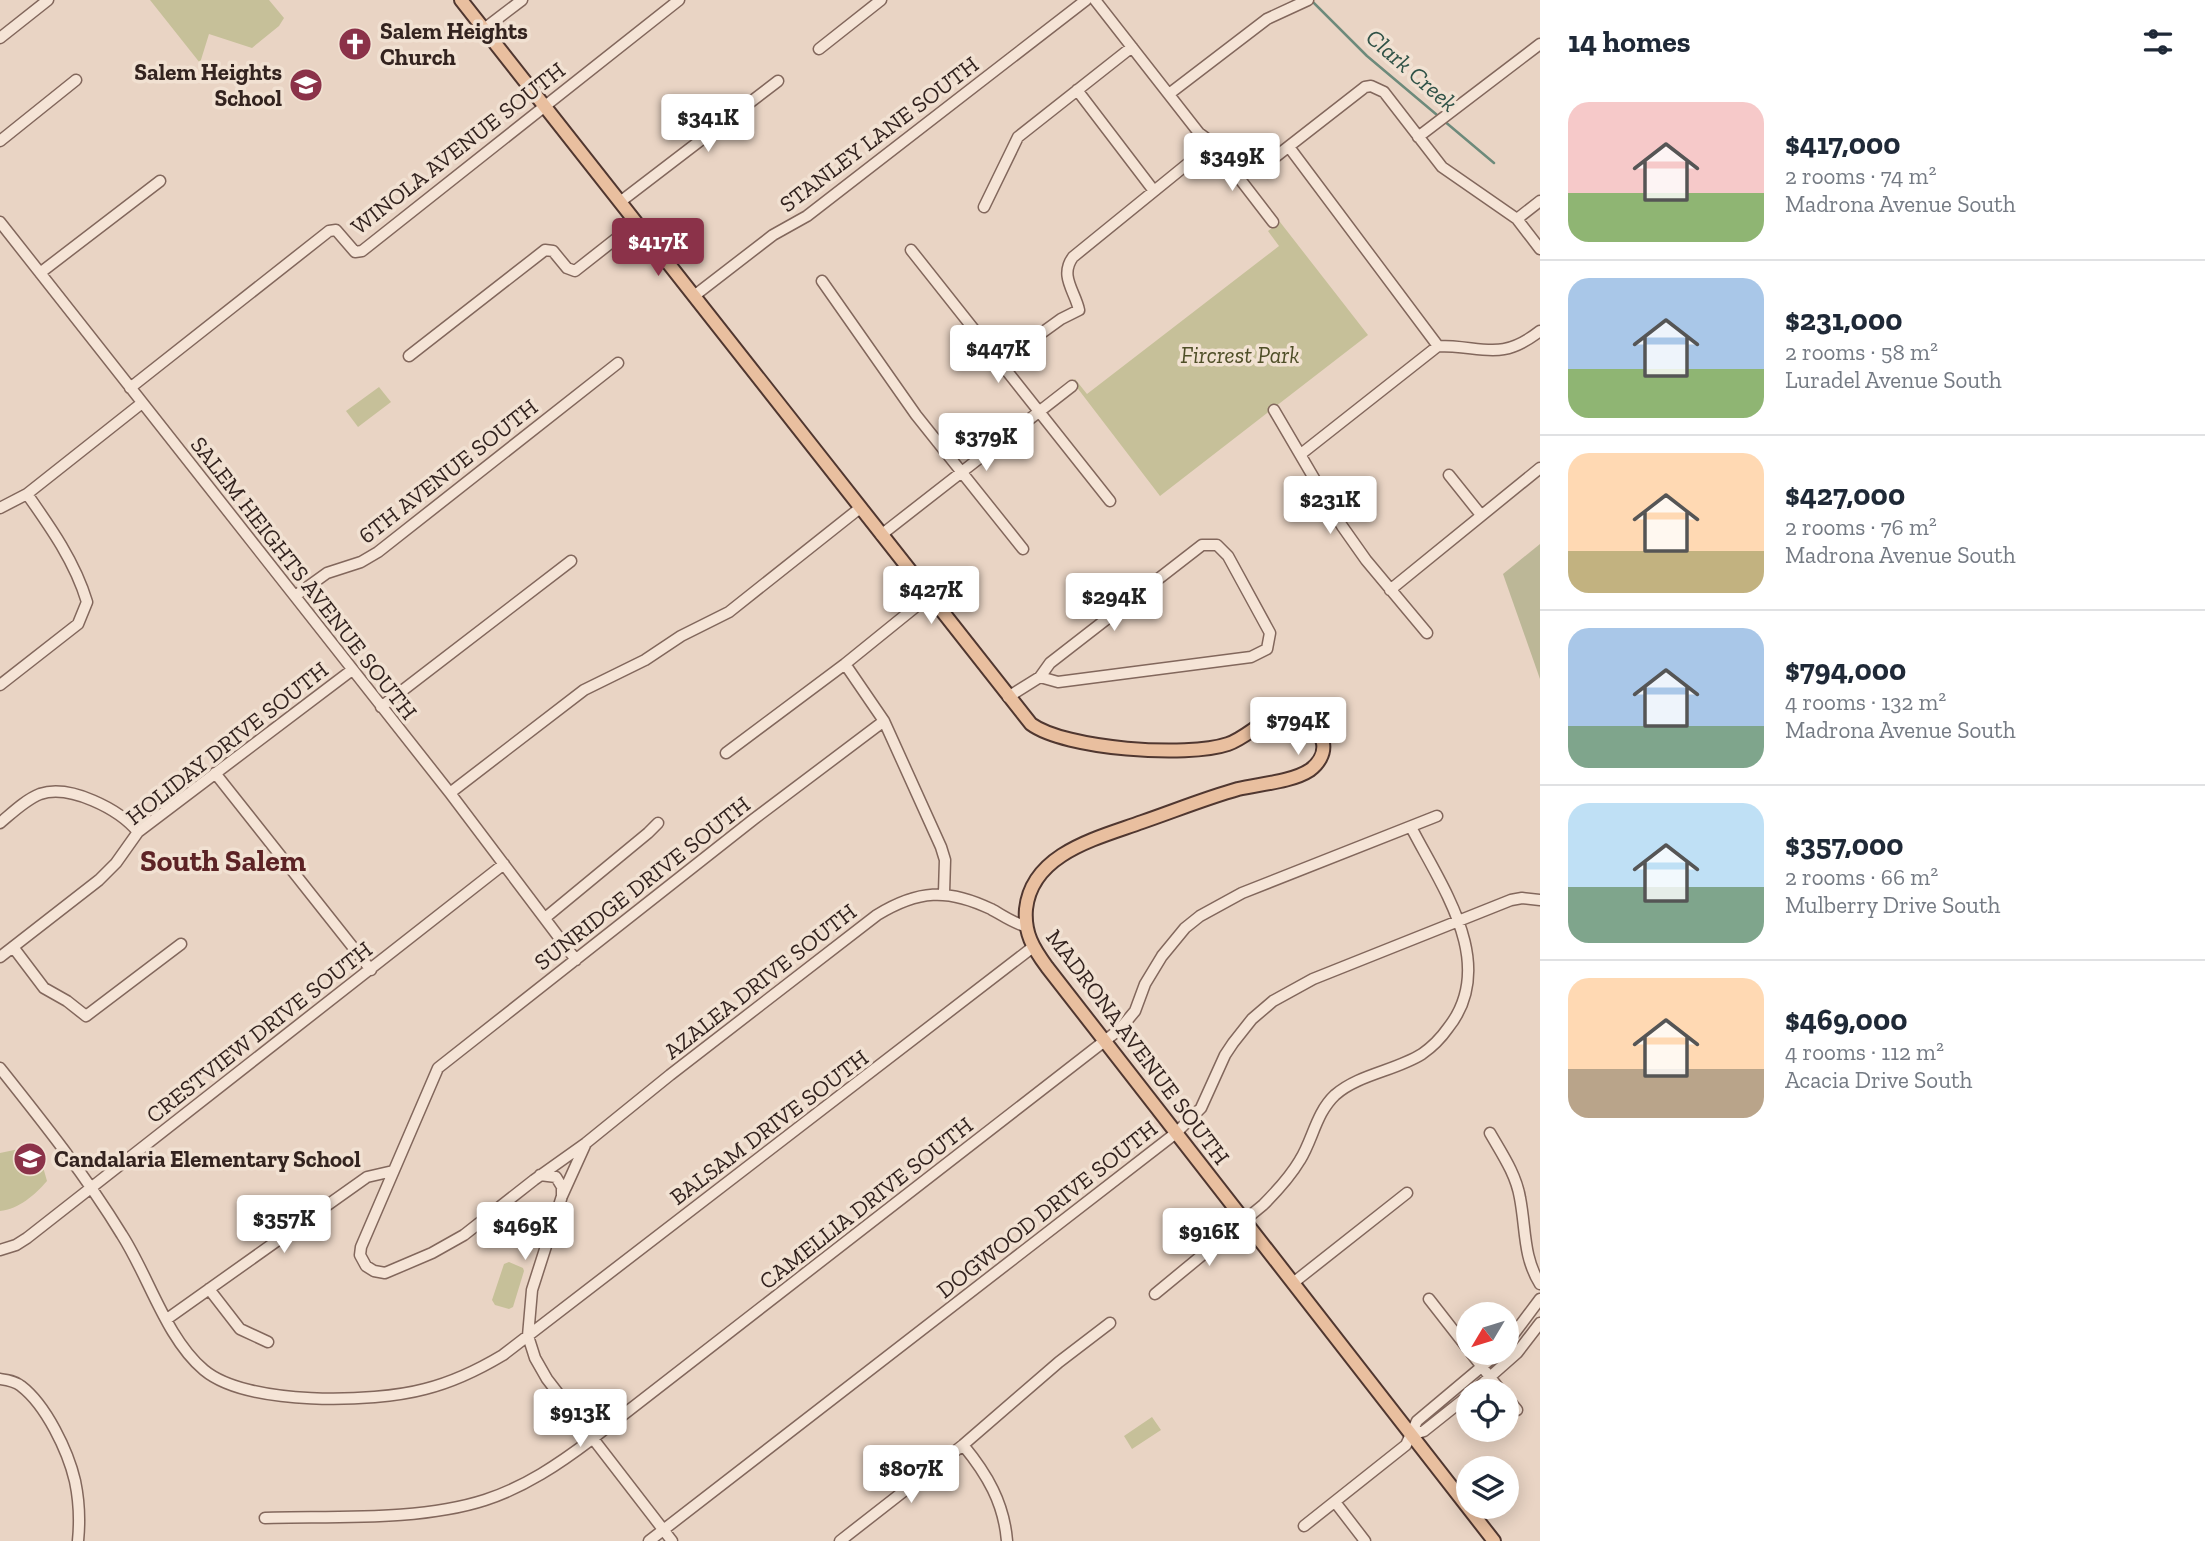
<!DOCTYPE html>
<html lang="en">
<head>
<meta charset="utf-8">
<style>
  :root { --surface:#fff; --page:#f6f6f7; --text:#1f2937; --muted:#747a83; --line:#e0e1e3; --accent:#8b3249 }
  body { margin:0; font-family:"Zilla Slab",serif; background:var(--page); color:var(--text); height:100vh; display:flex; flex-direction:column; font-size:26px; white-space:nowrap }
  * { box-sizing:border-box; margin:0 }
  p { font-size:23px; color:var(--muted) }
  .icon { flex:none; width:38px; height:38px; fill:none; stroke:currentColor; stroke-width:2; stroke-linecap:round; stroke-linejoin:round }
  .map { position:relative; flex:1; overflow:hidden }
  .side { display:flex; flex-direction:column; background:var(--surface); width:665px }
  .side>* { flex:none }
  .needle { width:46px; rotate:232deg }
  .fabs { position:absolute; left:1456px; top:1302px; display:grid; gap:14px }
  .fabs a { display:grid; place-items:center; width:63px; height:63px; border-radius:50%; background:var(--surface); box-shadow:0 4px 18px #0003; font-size:35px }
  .price { position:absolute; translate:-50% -60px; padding:0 16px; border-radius:7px; background:#fff; color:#222; font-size:23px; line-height:46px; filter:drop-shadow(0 2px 4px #0008) }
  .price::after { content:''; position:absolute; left:50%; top:42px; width:21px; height:16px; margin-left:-10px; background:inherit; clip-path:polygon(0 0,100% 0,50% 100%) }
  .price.selected { background:var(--accent); color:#fff }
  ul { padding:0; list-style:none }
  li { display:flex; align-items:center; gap:21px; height:175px; padding:0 28px }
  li+li { border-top:2px solid var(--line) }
  li span { display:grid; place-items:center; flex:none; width:196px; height:140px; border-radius:21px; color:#555 }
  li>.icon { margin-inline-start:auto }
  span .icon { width:84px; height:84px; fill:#fffc; stroke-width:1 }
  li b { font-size:30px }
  h2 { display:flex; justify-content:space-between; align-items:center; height:84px; padding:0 28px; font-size:30px }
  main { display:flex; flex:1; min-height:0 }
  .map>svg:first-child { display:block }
  .green { fill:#c6c099 }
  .cemetery { fill:#bcb797 }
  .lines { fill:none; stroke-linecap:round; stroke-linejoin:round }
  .stream { stroke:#6d8a7b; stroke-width:2.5 }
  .minor-casing { stroke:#82675c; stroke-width:13 }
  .major-casing { stroke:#503730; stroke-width:16 }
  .minor { stroke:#f5e4d6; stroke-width:10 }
  .major { stroke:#e9bf9f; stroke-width:12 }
  .labels { text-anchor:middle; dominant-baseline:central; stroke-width:7; stroke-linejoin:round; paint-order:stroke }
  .poi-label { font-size:23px; font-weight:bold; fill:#33231f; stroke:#f1e1d2; text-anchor:start }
  .street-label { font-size:23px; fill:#33231f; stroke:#f1e1d2 }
  .park-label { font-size:23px; font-style:italic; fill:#4e4e27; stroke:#f1e1d2 }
  .water-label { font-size:24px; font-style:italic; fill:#2f5247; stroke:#f1e1d2 }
  .district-label { font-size:30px; font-weight:bold; fill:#5c2225; stroke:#f1e1d2 }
</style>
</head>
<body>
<main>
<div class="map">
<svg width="1540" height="1541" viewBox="0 0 1540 1541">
  <rect width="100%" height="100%" fill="#e9d4c4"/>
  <path class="green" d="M150 0H269L284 18 279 26 252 48 209 34 200 63Z
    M1280 222 1368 335 1160 496 1072 381 1075 379 1087 394 1279 246 1268 231Z
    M379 387 391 402 358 427 346 411Z
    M19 1149 28 1150 43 1167 47 1181C35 1195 19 1209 0 1211V1153Z
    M509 1262 523 1268 524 1271 513 1307 509 1309 495 1305 492 1300 504 1264Z
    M1152 1417 1161 1430 1132 1449 1124 1436Z"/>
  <path class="cemetery" d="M1540 544V679L1503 574Z"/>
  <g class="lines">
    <path class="stream" d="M1311 0 1367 56 1494 163"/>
    <defs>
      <path id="minor" d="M1095 0 1199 133 1226 153 1257 163 1270 161 1365 87 1371 86 1384 92 1442 167 1517 219 1540 249
        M484 29 522 0
        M0 38 48 0
        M819 49 881 0
        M1077 90 1154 191
        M1169 94 1267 19 1308 0
        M1418 137 1540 44
        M0 141 76 80
        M1289 147 1438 346
        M1226 153V161L1273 222
        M620 202 778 81
        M984 207 1018 137 1132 47
        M1517 219 1540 201
        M0 222 450 793 576 960
        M911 250 1110 501
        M40 273 160 181
        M822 281 916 415 1023 549
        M694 296 773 235 807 216 1086 0
        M1043 332 1061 319 1079 310C1075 291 1059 276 1073 257L1212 144
        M409 356 545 250 553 251 567 268 575 271 636 223
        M130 388 329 231 336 230 355 252 362 251 679 0
        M1274 410 1342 526 1366 560 1427 633
        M1301 454 1438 346C1484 346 1500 362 1540 331
        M1449 475 1481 515
        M0 508 27 494 142 403
        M881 535 1072 386
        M1390 590 1540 468
        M295 596 327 573 361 562 378 552 618 363
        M845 664 884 721 941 847 945 860 944 893
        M0 685 78 624 87 602C75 562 51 528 27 494
        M1008 697 1040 677 1050 663 1202 545H1217L1228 556 1270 633 1267 649 1251 657 1058 682 1040 677
        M381 707 571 561
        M884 721 754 819 438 1068 361 1247 360 1255 366 1266 374 1271 385 1273 432 1253 464 1235 534 1180 586 1143 670 1075 877 915C918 890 947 888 991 909 1002 915 1013 923 1025 926
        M726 753 845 664 929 596
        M215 773 371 970
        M450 793 584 690 645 660 681 636 729 612 860 508
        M0 823C12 813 25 800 40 794 70 784 119 809 138 832
        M545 918 648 833 658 823
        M13 947 44 988 67 1001 86 1016 181 944
        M0 957 99 880 116 863 138 832 352 670
        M0 1068C43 1122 86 1176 122 1235 149 1277 166 1338 204 1370 247 1406 373 1403 425 1389 453 1382 478 1370 503 1355L1033 947
        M1490 1133C1502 1154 1516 1174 1520 1198 1526 1229 1523 1257 1540 1284
        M586 1143 562 1196 532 1290 528 1336 535 1358 547 1379 672 1541
        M540 1175 556 1177 562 1187V1196
        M0 1250 16 1245 27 1238 504 864
        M1293 1283 1407 1193
        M209 1289 240 1329 268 1342
        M1155 1294 1263 1205C1277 1191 1290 1177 1300 1160 1313 1139 1316 1113 1335 1095 1359 1074 1395 1071 1422 1054 1432 1047 1441 1038 1448 1028 1499 964 1441 886 1411 827
        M1429 1299 1468 1349
        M167 1319 367 1177 393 1171
        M1507 1343 1540 1299
        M1471 1353 1501 1391
        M0 1379C7 1380 15 1381 21 1386 46 1405 68 1451 75 1481 79 1500 80 1521 78 1541
        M1474 1391 1517 1353 1540 1323
        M1507 1398 1517 1410
        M1411 1435 1424 1431 1468 1396
        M963 1445C987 1474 1004 1503 1007 1541
        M1335 1502 1365 1541
        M265 1518C334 1516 420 1521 485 1500 525 1487 559 1464 592 1439L1120 1029 1135 1011 1145 984 1162 956 1185 928 1200 916 1242 893 1437 816
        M1304 1526 1406 1445 1417 1421 1498 1353
        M649 1541 1176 1133 1201 1108 1225 1055 1233 1043 1252 1019 1273 1001 1313 979 1511 900 1522 898 1540 900
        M840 1541 963 1445 1059 1362 1110 1323"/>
      <path id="major" d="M461 0 1031 724C1065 749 1187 758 1228 744 1249 737 1266 714 1289 714 1304 714 1320 729 1323 743 1325 754 1318 764 1310 770 1292 782 1259 784 1238 789 1206 798 1174 811 1142 822 1098 838 1032 853 1026 909 1024 933 1033 948 1047 967L1494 1541"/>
    </defs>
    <use href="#minor" class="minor-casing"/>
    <use href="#major" class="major-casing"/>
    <use href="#minor" class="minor"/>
    <use href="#major" class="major"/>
  </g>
  <defs>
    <symbol id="church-disc" viewBox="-11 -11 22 22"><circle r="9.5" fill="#8b3249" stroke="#f1e1d2"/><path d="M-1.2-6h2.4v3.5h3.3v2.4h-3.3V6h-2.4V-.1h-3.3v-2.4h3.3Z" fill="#fff"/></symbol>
    <symbol id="school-disc" viewBox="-11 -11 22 22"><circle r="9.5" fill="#8b3249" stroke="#f1e1d2"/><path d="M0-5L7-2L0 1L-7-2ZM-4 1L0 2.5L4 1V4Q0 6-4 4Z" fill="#fff"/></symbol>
  </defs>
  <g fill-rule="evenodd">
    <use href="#church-disc" x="336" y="25" width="38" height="38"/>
    <use href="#school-disc" x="287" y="66" width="38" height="38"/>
    <use href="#school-disc" x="11" y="1140" width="38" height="38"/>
  </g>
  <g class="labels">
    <g class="poi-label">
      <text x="380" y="31">Salem Heights<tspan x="380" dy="26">Church</tspan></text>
      <text x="282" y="72" text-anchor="end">Salem Heights<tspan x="282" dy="26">School</tspan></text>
      <text x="54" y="1159">Candalaria Elementary School</text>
    </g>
    <g class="street-label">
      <text transform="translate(879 134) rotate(-37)">STANLEY LANE SOUTH</text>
      <text transform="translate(458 148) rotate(-38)">WINOLA AVENUE SOUTH</text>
      <text transform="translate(448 471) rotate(-38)">6TH AVENUE SOUTH</text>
      <text transform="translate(304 578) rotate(52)">SALEM HEIGHTS AVENUE SOUTH</text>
      <text transform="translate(227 743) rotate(-38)">HOLIDAY DRIVE SOUTH</text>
      <text transform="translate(642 883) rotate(-38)">SUNRIDGE DRIVE SOUTH</text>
      <text transform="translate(760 981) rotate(-38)">AZALEA DRIVE SOUTH</text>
      <text transform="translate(259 1032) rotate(-38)">CRESTVIEW DRIVE SOUTH</text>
      <text transform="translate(1138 1047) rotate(53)">MADRONA AVENUE SOUTH</text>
      <text transform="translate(769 1127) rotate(-37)">BALSAM DRIVE SOUTH</text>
      <text transform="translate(866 1203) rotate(-38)">CAMELLIA DRIVE SOUTH</text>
      <text transform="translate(1047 1209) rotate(-38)">DOGWOOD DRIVE SOUTH</text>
    </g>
    <g class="park-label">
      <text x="1240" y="355">Fircrest Park</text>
    </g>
    <g class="water-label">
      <text transform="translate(1412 70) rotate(41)">Clark Creek</text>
    </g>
    <g class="district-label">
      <text x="223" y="861">South Salem</text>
    </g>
  </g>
</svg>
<div class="fabs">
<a><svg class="needle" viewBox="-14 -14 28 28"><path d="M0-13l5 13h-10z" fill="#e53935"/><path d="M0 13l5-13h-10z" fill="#747a83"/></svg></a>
<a><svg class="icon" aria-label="locate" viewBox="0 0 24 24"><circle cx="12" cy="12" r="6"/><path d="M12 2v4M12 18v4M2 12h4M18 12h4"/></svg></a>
<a><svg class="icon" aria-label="layers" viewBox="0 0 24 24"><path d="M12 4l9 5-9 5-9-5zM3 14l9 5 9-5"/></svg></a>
</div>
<b class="price" style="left:708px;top:154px">$341K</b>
<b class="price" style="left:1232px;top:193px">$349K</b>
<b class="price selected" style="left:658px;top:278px">$417K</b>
<b class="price" style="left:998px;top:385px">$447K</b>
<b class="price" style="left:986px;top:473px">$379K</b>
<b class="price" style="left:1330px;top:536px">$231K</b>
<b class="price" style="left:931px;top:626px">$427K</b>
<b class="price" style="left:1114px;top:633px">$294K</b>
<b class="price" style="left:1298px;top:757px">$794K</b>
<b class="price" style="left:284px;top:1255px">$357K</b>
<b class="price" style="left:525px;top:1262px">$469K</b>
<b class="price" style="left:1209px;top:1268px">$916K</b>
<b class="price" style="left:580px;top:1449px">$913K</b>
<b class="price" style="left:911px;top:1505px">$807K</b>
</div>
<section class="side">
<h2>14 homes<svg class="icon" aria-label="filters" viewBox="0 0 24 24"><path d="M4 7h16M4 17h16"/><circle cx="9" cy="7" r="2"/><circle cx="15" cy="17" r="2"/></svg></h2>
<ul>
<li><span style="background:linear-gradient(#f6c9c9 65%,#8fb573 0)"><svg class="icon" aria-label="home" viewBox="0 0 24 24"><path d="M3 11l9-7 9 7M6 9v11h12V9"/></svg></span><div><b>$417,000</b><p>2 rooms · 74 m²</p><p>Madrona Avenue South</p></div></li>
<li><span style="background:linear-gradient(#a9c7e8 65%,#8fb573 0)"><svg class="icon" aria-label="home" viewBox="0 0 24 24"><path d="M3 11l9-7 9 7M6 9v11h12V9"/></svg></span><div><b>$231,000</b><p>2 rooms · 58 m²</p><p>Luradel Avenue South</p></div></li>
<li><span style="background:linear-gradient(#ffd9b3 70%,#c2b280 0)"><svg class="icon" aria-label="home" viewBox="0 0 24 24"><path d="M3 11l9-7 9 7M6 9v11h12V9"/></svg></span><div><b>$427,000</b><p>2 rooms · 76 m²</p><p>Madrona Avenue South</p></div></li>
<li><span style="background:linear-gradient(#a9c7e8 70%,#7fa58c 0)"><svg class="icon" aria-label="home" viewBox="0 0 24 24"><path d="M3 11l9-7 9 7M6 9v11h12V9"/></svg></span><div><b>$794,000</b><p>4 rooms · 132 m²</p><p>Madrona Avenue South</p></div></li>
<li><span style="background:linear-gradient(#bfe0f5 60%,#7fa58c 0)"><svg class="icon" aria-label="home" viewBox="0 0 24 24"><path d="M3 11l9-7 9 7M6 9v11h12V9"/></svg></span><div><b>$357,000</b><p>2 rooms · 66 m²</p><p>Mulberry Drive South</p></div></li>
<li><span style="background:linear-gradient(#ffd9b3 65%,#b9a48a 0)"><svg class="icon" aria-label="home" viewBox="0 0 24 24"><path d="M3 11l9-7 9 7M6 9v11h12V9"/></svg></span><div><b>$469,000</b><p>4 rooms · 112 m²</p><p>Acacia Drive South</p></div></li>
</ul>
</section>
</main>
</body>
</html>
